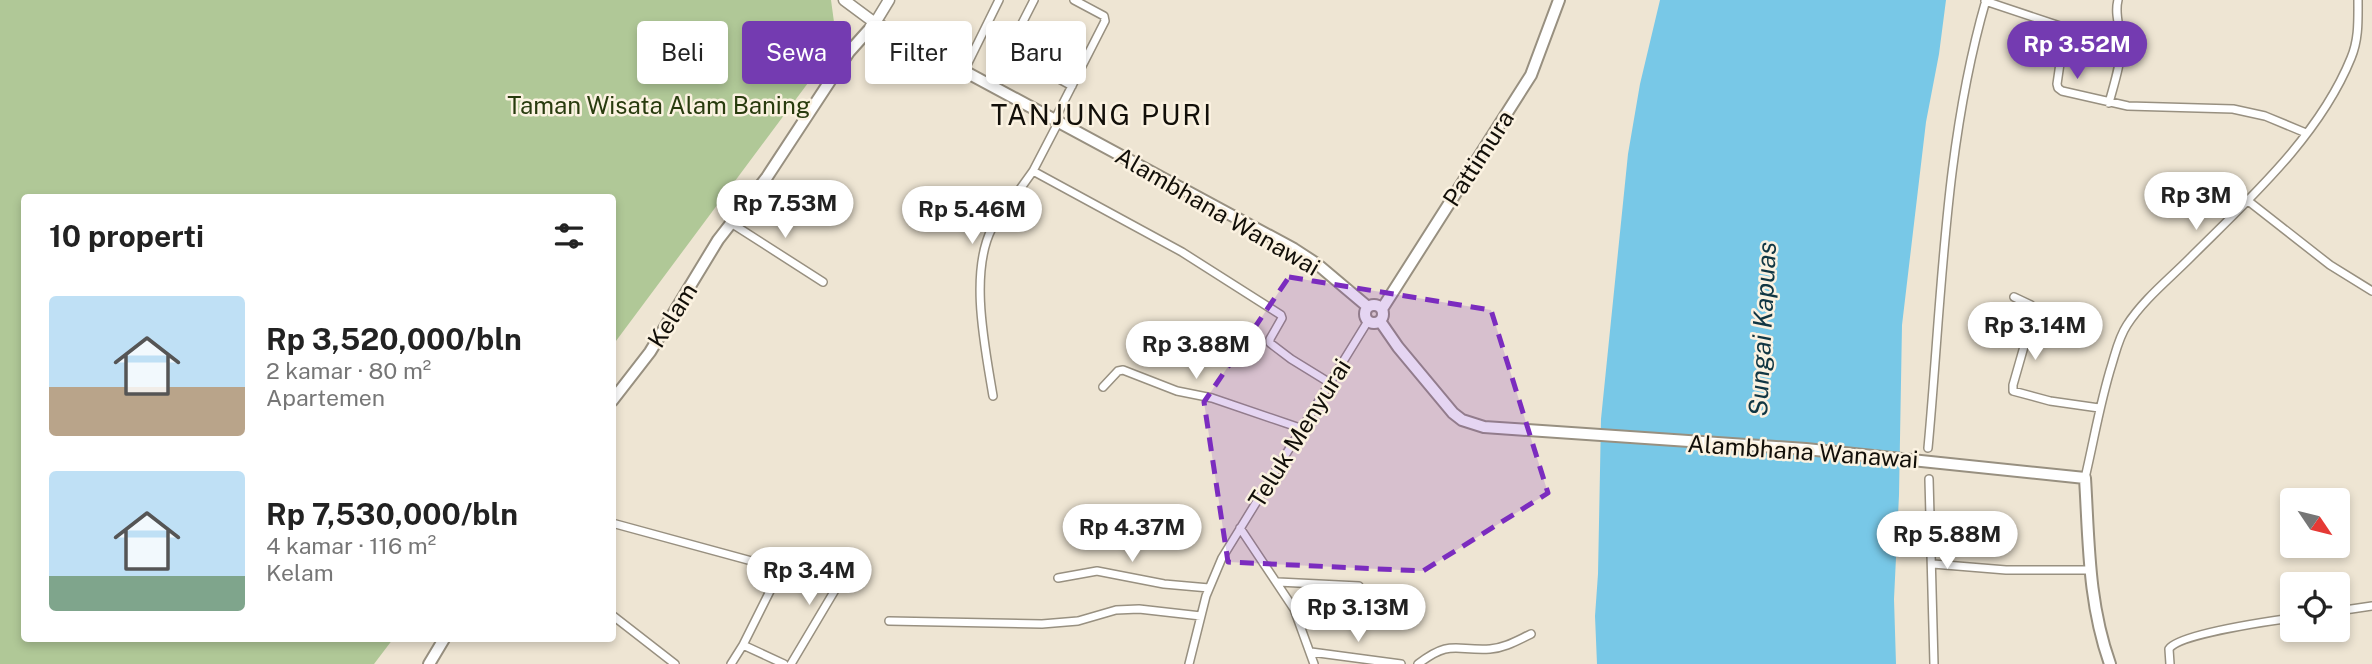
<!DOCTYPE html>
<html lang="id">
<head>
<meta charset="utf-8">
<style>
  :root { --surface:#fff; --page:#f6f6f6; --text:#222; --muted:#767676; --accent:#743bb1 }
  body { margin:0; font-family:"Public Sans",sans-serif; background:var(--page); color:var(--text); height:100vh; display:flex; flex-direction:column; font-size:26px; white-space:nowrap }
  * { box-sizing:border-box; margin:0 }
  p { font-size:23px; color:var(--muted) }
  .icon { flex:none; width:38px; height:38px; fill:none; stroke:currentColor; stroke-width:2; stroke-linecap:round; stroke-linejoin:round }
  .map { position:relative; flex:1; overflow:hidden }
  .panel { position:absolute; left:21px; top:194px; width:595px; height:448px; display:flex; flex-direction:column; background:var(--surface); border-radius:7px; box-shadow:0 4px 10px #0003 }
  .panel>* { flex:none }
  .banner { position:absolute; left:637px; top:21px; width:665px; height:63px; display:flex; gap:14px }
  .needle { width:46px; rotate:125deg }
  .tools { position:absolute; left:2280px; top:488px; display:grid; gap:14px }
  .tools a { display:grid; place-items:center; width:70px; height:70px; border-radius:7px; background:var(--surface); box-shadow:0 4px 10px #0003; font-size:35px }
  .price { position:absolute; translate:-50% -60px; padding:0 16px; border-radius:24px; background:#fff; color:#222; font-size:23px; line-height:46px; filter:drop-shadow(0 2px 4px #0008) }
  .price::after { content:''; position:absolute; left:50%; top:42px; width:21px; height:16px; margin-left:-10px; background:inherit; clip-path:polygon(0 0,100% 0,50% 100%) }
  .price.current { background:var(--accent); color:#fff }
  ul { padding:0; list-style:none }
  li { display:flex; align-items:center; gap:21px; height:175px; padding:0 28px }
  li span { display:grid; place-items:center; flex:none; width:196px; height:140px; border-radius:7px; color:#555 }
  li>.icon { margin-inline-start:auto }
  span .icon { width:84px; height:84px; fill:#fffc; stroke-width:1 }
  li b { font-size:30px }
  h2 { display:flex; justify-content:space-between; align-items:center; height:84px; padding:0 28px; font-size:30px }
  .tag { padding:0 24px; border-radius:7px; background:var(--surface); box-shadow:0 4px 10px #0003; font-size:24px; line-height:63px }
  .tag.current { background:var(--accent); color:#fff }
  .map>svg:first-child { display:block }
  .green { fill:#b0c897 }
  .water { fill:#78c8e7 }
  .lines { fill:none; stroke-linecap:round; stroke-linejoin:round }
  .street-casing { stroke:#989080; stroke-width:10 }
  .secondary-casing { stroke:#989080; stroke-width:13 }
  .primary-casing { stroke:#989080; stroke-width:14 }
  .street { stroke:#fff; stroke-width:7 }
  .secondary { stroke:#fff; stroke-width:10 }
  .primary { stroke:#fff; stroke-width:10 }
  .marked { fill:#7b2cbf; fill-opacity:0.2; stroke:#7b2cbf; stroke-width:5; stroke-dasharray:14 9; stroke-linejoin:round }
  .labels { text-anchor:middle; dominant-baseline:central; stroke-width:5; stroke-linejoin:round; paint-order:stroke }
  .park-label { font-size:24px; fill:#283b0e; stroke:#fbf2e1 }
  .street-label { font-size:24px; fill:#120f09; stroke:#fbf2e1 }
  .water-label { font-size:26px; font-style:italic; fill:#103643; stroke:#fbf2e1 }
  .quarter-label { font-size:28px; letter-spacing:2px; fill:#120f09; stroke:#fbf2e1 }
</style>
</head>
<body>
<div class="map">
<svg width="2372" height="664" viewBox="0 0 2372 664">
  <rect width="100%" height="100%" fill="#eee5d3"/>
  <path class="green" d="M0 0H831L837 44 613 345 612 198H24V639H393L374 664H0Z"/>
  <path class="water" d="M1660 0H1946L1939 54 1926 122 1902 325 1899 495 1894 599 1896 664H1597L1595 616 1598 574 1601 419 1628 154 1640 84Z"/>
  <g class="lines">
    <defs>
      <path id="street" d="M1034 0 1009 49 1010 52 1072 86
        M1985 1 2060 26 2064 36 2057 84 2058 88 2062 91 2128 106 2233 109 2265 116 2306 133
        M964 71 999 0
        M2109 103C2114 84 2121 64 2121 44 2121 29 2114 15 2118 0
        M1055 119 1105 21 1104 16 1074 0
        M1033 171 1182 252 1281 315 1282 318 1270 339V343L1291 359 1330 383
        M2247 200 2330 265 2372 291
        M731 223 823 282
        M2014 297 2031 305 2033 315 2013 385V391L2050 401 2099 408
        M1103 387 1118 371 1123 370 1177 391 1212 398 1303 429
        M993 396C985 347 969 273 992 228L1033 171 1059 121
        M1928 448C1942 298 1944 145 1986 0
        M2085 478C2094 440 2100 402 2112 364 2116 351 2119 337 2127 325 2143 300 2168 280 2189 259 2248 200 2319 137 2351 58 2359 39 2358 20 2358 0
        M1929 479 1934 664
        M612 523 781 569 743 645 731 664
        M1240 528 1294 609 1314 664
        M1933 564 2006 570H2089
        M781 569 834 582 838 585 791 664
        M1058 578 1097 571 1164 584 1209 588
        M1278 582 1359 586
        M2338 611 2372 606
        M612 615 675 664
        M889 621 1042 624 1078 621 1116 610 1139 609 1201 616
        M743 645 784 664
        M1311 652 1401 664
        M1189 664 1206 596 1222 558 1368 321
        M1418 664C1451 639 1455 651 1490 649 1505 648 1518 640 1531 634
        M2170 664 2169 649C2178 634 2271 621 2292 618"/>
      <path id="secondary" d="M844 0 875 23 889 0"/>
      <path id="primary" d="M1365 314a9 9 0 1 1 18 0a9 9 0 1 1-18 0Z
        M1382 309 1531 75 1559 0
        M1380 321 1398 347 1453 413 1462 420 1484 427 1806 449 2085 478C2089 543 2088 602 2110 664
        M612 401 650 352 718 240 767 177 849 52 875 23 1294 249 1317 264 1368 307
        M429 664 444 639"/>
    </defs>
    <use href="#street" class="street-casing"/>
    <use href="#secondary" class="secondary-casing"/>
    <use href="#primary" class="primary-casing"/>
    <use href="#street" class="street"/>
    <use href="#secondary" class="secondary"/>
    <use href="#primary" class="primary"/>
  </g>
  <path class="marked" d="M1289 277 1491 310 1548 493 1423 571 1228 562 1204 402Z"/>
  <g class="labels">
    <g class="park-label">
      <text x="659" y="105">Taman Wisata Alam Baning</text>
    </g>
    <g class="street-label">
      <text transform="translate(1478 158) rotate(-57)">Pattimura</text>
      <text transform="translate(1218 211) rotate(30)">Alambhana Wanawai</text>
      <text transform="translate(672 315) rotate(-58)">Kelam</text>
      <text transform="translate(1299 433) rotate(-58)">Teluk Menyurai</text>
      <text transform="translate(1803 451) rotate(4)">Alambhana Wanawai</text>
    </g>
    <g class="water-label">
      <text transform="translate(1762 329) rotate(-87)">Sungai Kapuas</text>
    </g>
    <g class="quarter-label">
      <text x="1102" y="114">TANJUNG PURI</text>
    </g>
  </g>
</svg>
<div class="tools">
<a><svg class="needle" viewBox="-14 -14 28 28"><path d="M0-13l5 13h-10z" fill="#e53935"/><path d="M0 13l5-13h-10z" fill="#767676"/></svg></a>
<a><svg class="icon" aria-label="locate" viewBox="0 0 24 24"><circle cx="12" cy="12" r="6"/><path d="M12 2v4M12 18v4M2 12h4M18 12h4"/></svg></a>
</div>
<b class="price current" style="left:2077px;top:81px">Rp 3.52M</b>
<b class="price" style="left:2196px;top:232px">Rp 3M</b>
<b class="price" style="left:785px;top:240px">Rp 7.53M</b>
<b class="price" style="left:972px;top:246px">Rp 5.46M</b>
<b class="price" style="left:2035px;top:362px">Rp 3.14M</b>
<b class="price" style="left:1196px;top:381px">Rp 3.88M</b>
<b class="price" style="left:1132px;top:564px">Rp 4.37M</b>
<b class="price" style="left:1947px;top:571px">Rp 5.88M</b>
<b class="price" style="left:809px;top:607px">Rp 3.4M</b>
<b class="price" style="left:1358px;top:644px">Rp 3.13M</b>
<div class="banner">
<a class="tag">Beli</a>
<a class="tag current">Sewa</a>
<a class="tag">Filter</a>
<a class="tag">Baru</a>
</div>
<section class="panel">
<h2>10 properti<svg class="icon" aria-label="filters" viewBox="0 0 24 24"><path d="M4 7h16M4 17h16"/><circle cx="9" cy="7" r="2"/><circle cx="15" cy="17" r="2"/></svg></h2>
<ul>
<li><span style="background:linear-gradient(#bfe0f5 65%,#b9a48a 0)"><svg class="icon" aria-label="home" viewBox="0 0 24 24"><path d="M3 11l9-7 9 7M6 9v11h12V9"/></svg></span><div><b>Rp 3,520,000/bln</b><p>2 kamar · 80 m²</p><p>Apartemen</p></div></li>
<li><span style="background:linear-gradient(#bfe0f5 75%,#7fa58c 0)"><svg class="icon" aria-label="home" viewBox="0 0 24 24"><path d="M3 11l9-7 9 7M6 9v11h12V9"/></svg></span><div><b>Rp 7,530,000/bln</b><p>4 kamar · 116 m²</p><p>Kelam</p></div></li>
</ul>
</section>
</div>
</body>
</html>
